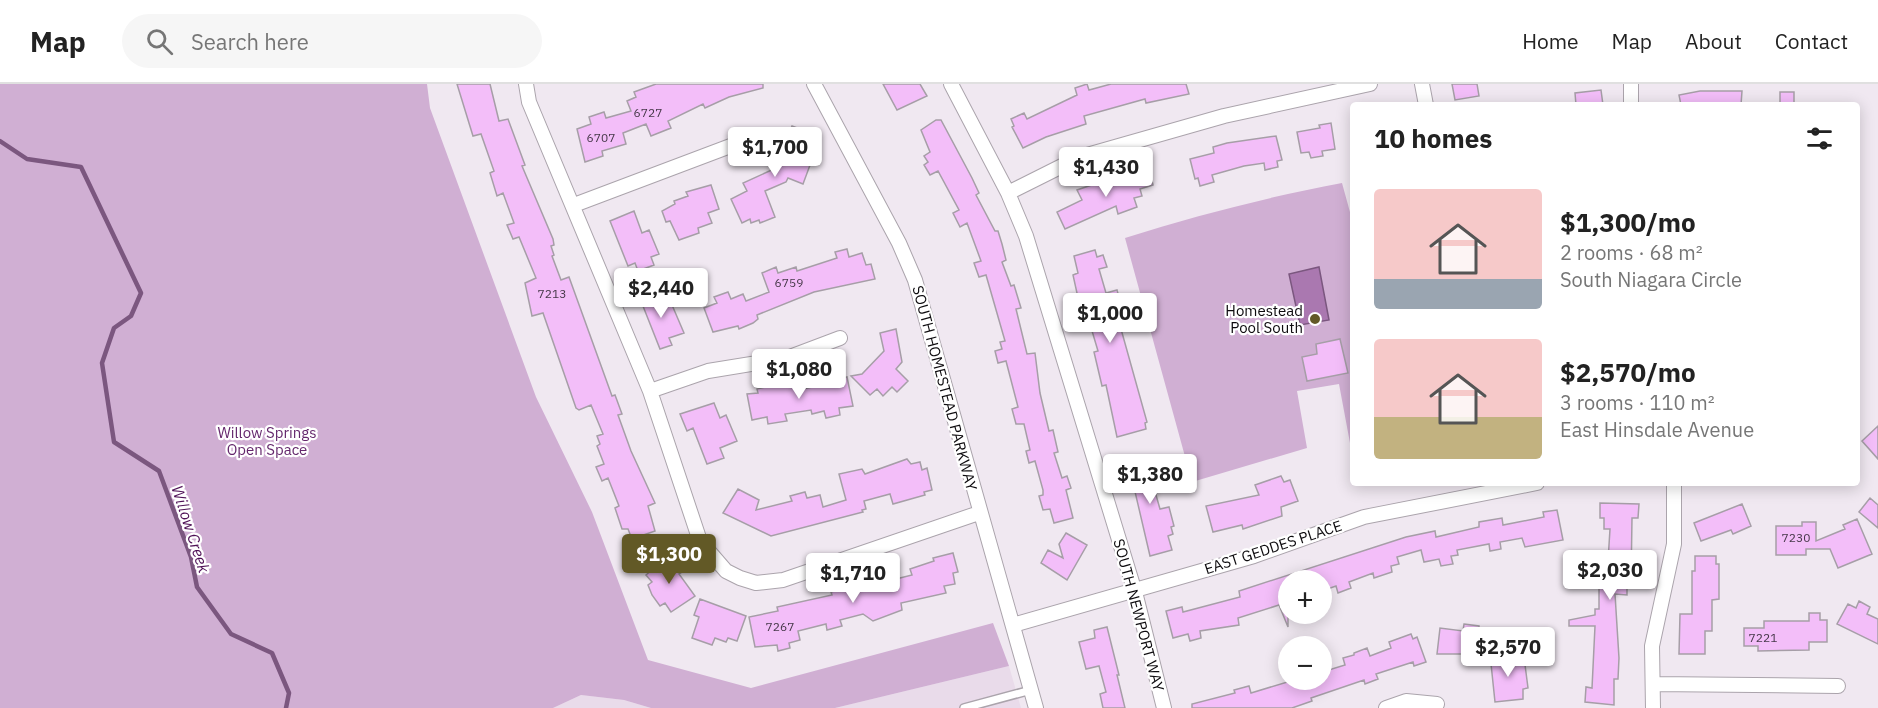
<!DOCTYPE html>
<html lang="en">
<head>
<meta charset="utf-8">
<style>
  :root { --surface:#fff; --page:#f6f6f6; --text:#222; --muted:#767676; --line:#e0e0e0; --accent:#625926 }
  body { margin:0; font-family:"IBM Plex Sans",sans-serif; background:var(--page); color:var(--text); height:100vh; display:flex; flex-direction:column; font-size:22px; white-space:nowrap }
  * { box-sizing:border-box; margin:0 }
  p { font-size:20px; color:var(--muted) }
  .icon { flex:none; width:33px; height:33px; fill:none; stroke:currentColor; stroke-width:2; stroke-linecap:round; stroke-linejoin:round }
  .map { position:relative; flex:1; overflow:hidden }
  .details { position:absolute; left:1350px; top:18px; width:510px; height:384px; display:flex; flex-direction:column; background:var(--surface); border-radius:6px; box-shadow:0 3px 15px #0003 }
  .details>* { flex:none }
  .tools { position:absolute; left:1278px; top:486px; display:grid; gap:12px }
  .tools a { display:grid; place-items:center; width:54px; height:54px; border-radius:50%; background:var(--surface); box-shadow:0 3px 15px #0003; font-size:30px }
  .price { position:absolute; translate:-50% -51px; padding:0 14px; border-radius:6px; background:#fff; color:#222; font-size:20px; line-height:39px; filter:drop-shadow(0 2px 3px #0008) }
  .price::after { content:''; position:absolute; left:50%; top:36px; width:18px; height:14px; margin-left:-9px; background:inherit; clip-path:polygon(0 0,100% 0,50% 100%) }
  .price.active { background:var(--accent); color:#fff }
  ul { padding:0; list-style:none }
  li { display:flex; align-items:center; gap:18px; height:150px; padding:0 24px }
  li span { display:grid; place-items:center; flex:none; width:168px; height:120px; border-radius:6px; color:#555 }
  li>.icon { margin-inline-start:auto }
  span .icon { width:72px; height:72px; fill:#fffc; stroke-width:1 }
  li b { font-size:26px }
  h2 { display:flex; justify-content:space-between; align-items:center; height:72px; padding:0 24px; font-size:26px }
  header { display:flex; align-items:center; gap:36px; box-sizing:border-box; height:84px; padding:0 30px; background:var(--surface); border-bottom:2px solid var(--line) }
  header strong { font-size:28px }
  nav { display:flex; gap:33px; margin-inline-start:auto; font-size:21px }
  .search { width:420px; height:54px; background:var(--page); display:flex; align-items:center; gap:15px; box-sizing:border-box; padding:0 21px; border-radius:33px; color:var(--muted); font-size:22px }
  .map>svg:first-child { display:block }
  .built { fill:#e9dbea }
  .green { fill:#d0afd3 }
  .water { fill:#aa78b0; stroke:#7b577f; stroke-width:1.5 }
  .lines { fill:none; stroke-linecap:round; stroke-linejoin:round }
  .stream { stroke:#7b577f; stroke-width:4.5 }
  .building { fill:#f3bef9; stroke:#a69ea7; stroke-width:1.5 }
  .service-casing { stroke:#aba4ac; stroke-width:10 }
  .minor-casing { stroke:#aba4ac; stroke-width:16 }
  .service { stroke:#fff; stroke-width:7 }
  .minor { stroke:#fff; stroke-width:14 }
  .poi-dot { fill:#625926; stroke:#fff; stroke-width:2 }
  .labels { text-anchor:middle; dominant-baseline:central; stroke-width:4.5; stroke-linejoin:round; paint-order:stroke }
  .number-label { font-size:12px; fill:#463849 }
  .poi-label { font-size:15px; fill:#0d0b0e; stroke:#fff; text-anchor:end }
  .street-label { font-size:15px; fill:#0d0b0e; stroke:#fff }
  .park-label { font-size:15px; fill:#64276c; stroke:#fff }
  .water-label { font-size:16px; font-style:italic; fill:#4e1056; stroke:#fff }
</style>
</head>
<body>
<header>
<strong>Map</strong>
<div class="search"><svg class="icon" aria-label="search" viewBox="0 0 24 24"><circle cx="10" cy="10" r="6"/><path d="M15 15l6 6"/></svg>Search here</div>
<nav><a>Home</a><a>Map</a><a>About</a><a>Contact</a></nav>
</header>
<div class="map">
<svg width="1878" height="624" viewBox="0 0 1878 624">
  <rect width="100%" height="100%" fill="#f0e8f1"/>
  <path class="built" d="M1009 582 1021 624H835Z
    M581 611 624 616 651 624H553Z"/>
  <path class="green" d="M0 0H427L430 24 536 313 592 428 648 576 751 604 993 539 1009 582 835 624H651L624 616 581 611 553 624H0Z
    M1342 99 1353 139V359H1350L1339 300 1297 307 1307 364 1192 398 1125 154C1197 131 1268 113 1342 99Z"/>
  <path class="water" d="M1319 183 1329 236 1300 241 1289 190Z"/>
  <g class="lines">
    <path class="stream" d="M0 57 27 75 81 83 141 209 131 232 114 244 102 279 114 358 159 387 191 473 197 503 231 550 272 569 289 609 286 624"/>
  </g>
  <path class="building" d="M457 0H490L499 37 508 35 525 81 522 82 553 155 554 161 551 162 554 171 552 172 561 196 569 193 612 312 615 311 622 330 618 331 631 367 655 419 648 422 655 447 632 455 628 445H622L615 424 619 422 608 394 602 397 596 383 604 380 597 362 600 360 597 352 603 350 591 321 579 326 576 324 543 229 532 232 525 199 536 194 519 153 513 155 507 141 514 139 503 109 497 112 490 89 494 87 481 50 473 52Z
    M656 0H763V4L729 13 705 24 703 20 668 37 671 44 651 52 646 40 623 49 626 60 602 67 603 72 585 78 577 45 591 40 589 33 604 28 606 34 631 27 627 17 636 13 634 8Z
    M883 0H920L927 12 897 26Z
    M1087 0 1089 6 1111 0H1186L1189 10 1146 19 1145 15 1084 32 1086 40 1046 53 1023 64 1012 43 1014 42 1011 35 1024 29 1027 35 1077 11 1075 4Z
    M1452 0H1477L1479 12 1455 16Z
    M1601 6 1603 21H1576L1575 9Z
    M1700 7H1742L1741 21H1681L1679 11Z
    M1780 8H1794V21H1780Z
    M936 36H941L972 94 979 109 976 111 995 147H998L1002 160 1006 176 1002 178 1011 202 1014 201 1021 224 1016 225 1027 270 1035 269 1040 309 1049 347 1053 346 1058 368 1054 369 1062 394 1067 392 1071 404 1066 406 1073 434 1054 439 1050 425 1043 426 1039 412 1043 411V406L1035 377 1029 379 1026 367 1030 366 1024 340H1016L1012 325 1018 323 1006 277 998 279 995 267 1002 265 1000 258 1005 257 986 191 979 193 974 179 981 177 967 139 960 143 953 129 959 126 938 87 930 91 924 81 928 78 924 72 930 68 921 46Z
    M1331 39 1335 65 1322 67 1323 72 1311 74 1309 68 1301 69 1297 48 1320 44 1319 41Z
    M792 42 810 49 805 62 813 65 810 72 813 73 803 100 788 94 786 98 765 107 775 133 760 139 759 136 751 139 750 135 742 139 731 115 747 107 743 99 774 85Z
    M1276 52 1282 76 1277 77 1278 83 1265 86 1264 79 1244 82 1212 91 1214 98 1200 102 1198 94 1195 95 1190 75 1214 69 1213 63 1227 59Z
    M1149 84 1153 101 1140 105 1142 112 1134 114 1137 123 1118 130 1116 122 1065 145 1057 128 1082 116 1077 106 1109 95 1110 97 1136 90 1135 88Z
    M711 101 719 125 708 129 712 139 698 144 699 149 679 156 670 137 666 138 662 127 675 120 674 117 688 112 686 108Z
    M634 127 642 149 649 146 659 170 651 173 654 181 638 187 635 179 628 182 610 137Z
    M847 165 849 173 862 169 866 181 871 180 875 195 814 208 757 231 758 235 753 239 739 245 738 242 713 248 704 224 717 219 714 213 728 208 731 215 743 210 746 217 769 208 762 189 776 183 778 189 796 183 797 187 837 174 835 168Z
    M1095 166 1097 173 1103 171 1107 183 1099 185 1106 209 1117 206 1127 244 1121 245 1147 338 1145 339 1146 345 1117 353 1106 301 1102 302 1094 268 1098 267 1087 230 1082 232 1073 191 1078 189 1074 172Z
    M657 206 663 224 672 221 684 249 669 254 672 261 660 265 639 212Z
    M896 245 902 278 896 285 908 297 897 308 892 303 883 312 877 305 870 311 851 292 862 290 884 267 880 249Z
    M1340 255 1348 289 1307 297 1302 273 1317 270 1316 260Z
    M847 293 853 322 839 324 840 331 826 334 824 327 812 330 811 326 785 330 787 337 768 340 767 333 752 336 747 310 758 309 757 305 795 296 796 306 834 299 833 296Z
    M714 319 720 334 726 331 737 357 720 364 724 374 707 380 693 344 687 347 680 330Z
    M1878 342V375L1862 357Z
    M1141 373 1142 377 1146 376 1147 378 1154 376 1159 395 1152 397 1160 425 1169 423 1174 442 1171 443 1173 450 1168 452 1172 466 1150 472 1133 399 1129 401 1123 378Z
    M907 375 911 380 920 378 922 386 927 384 932 406 924 408 925 411 893 420 890 410 864 417 866 425 862 426 863 428 771 452 723 429 738 405 759 416 756 426 792 417 790 412 805 408 807 414 820 411 823 423 846 416 839 390 862 385 865 390Z
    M1281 392 1284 398 1290 396 1298 417 1281 423 1282 432 1243 445 1242 441 1213 448 1206 422 1259 411 1255 401Z
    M1870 414 1878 421V444L1859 428Z
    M1600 419 1639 420 1638 434H1632L1631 499H1627V511L1615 510 1619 574 1618 595H1614V621L1585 618 1586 603 1592 604 1595 542H1569V536L1595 531V525H1599V494L1607 493 1610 445H1604V434H1600Z
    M1742 420 1751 442 1733 450 1731 446 1701 457 1694 439Z
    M1557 426 1563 456 1525 463 1522 454 1500 458 1501 465 1490 467 1489 460 1457 466 1458 471 1451 472 1453 480 1441 482 1439 475 1424 478 1421 466 1397 473 1399 480 1391 482 1392 488 1374 494 1373 489 1349 498 1351 504 1338 509 1336 502 1322 507V496H1288V543L1279 521 1238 534 1239 541 1200 547 1201 554 1190 557 1188 550 1173 554 1166 527 1182 523 1183 528 1240 513 1239 507 1406 453 1435 447 1436 453 1479 443V438L1502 434 1503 441 1544 433 1543 428Z
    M1857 435 1872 470 1838 484 1830 465H1806V471H1776V442H1802V438H1816V457L1845 445 1843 441Z
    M1066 449 1087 461 1067 496 1041 479 1048 466 1063 474 1059 460Z
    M953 469 958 488 953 489 955 500 944 502 946 509 901 519 902 526 873 537 863 530 840 536 842 542 827 546 826 540 798 547 800 556 789 559 790 564 778 567 777 561 755 563 749 533 778 527 777 523 832 511 831 508 879 494 880 499 912 491 910 485 934 477 933 474Z
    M669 471 682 488 679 490 695 512 671 528 665 519 660 522 652 511 648 501 652 498 646 491Z
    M1695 472H1716V480H1719V515L1712 516V547H1705V570H1679L1680 530H1692V487H1695Z
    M700 515 746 532 737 557 728 554 726 558 715 554 712 561 692 554 699 533 694 531Z
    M1859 517 1870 523 1867 530 1878 535V560L1837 540 1848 520 1856 524Z
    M1809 529H1820V536H1827V558H1809V566L1758 567V562H1744V544H1764V537H1809Z
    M1464 540 1479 542 1478 570H1437L1440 544 1463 547Z
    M1107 543 1119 591H1117L1125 624H1103L1100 610 1106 608 1099 582 1086 585 1079 558 1095 554 1094 546Z
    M1411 550 1413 555 1417 553 1426 578 1414 582 1413 578 1376 590 1378 595 1365 600 1364 596 1311 614 1312 617 1292 624H1192V620L1235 609 1234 606 1249 602 1251 609 1294 596H1322V588L1345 581 1343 574 1354 571V569L1367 564 1370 572 1391 564 1389 558Z
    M1502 568 1503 575 1524 573 1528 604 1523 605V615L1495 618 1490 570Z"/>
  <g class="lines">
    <defs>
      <path id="service" d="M964 624 1031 606"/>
      <path id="minor" d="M526 0 529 18 650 307 700 457 726 487 740 494 756 499 783 496 979 429
        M814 0 899 159 915 196 1036 624
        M951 0 1008 109 1026 152 1135 508 1164 624
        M1422 0 1426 21
        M1631 21V0
        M1008 109 1080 73 1224 32 1370 0
        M574 121 749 55
        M650 307 708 287 787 274 840 254
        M1013 541 1254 472 1364 433 1537 399
        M1653 600 1838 602
        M1386 624 1406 617 1437 620
        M1653 624 1652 562 1674 460V399"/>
    </defs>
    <use href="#service" class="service-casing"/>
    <use href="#minor" class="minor-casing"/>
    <use href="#service" class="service"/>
    <use href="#minor" class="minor"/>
  </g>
  <circle class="poi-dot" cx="1315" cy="235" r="6"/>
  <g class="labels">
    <g class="number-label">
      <text x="648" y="28">6727</text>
      <text x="601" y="53">6707</text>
      <text x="789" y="198">6759</text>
      <text x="552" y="209">7213</text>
      <text x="1796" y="453">7230</text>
      <text x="780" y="542">7267</text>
      <text x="1763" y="553">7221</text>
    </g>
    <g class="poi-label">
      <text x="1303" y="226">Homestead<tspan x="1303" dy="17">Pool South</tspan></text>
    </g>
    <g class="street-label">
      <text transform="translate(945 304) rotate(75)">SOUTH HOMESTEAD PARKWAY</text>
      <text transform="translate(1273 463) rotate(-18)">EAST GEDDES PLACE</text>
      <text transform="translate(1139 531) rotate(75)">SOUTH NEWPORT WAY</text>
    </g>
    <g class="park-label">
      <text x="267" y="348">Willow Springs<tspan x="267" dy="17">Open Space</tspan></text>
    </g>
    <g class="water-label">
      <text transform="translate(191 445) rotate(72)">Willow Creek</text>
    </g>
  </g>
</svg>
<div class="tools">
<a>+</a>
<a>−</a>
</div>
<b class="price" style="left:775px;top:94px">$1,700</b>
<b class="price" style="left:1106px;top:114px">$1,430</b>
<b class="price" style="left:661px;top:235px">$2,440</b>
<b class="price" style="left:1110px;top:260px">$1,000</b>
<b class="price" style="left:799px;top:316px">$1,080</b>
<b class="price" style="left:1150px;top:421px">$1,380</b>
<b class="price active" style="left:669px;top:501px">$1,300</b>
<b class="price" style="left:1610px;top:517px">$2,030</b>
<b class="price" style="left:853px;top:520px">$1,710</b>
<b class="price" style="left:1508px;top:594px">$2,570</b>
<section class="details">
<h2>10 homes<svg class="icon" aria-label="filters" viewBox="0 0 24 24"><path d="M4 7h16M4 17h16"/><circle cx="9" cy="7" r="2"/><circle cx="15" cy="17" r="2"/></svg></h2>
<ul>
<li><span style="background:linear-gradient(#f6c9c9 75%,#9aa5b1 0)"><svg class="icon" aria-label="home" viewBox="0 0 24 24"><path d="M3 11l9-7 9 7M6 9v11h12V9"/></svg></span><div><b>$1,300/mo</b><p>2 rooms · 68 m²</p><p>South Niagara Circle</p></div></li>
<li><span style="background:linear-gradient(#f6c9c9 65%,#c2b280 0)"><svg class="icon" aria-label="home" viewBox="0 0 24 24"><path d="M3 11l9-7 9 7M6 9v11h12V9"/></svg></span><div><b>$2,570/mo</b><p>3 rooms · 110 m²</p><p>East Hinsdale Avenue</p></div></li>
</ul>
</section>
</div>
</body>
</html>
